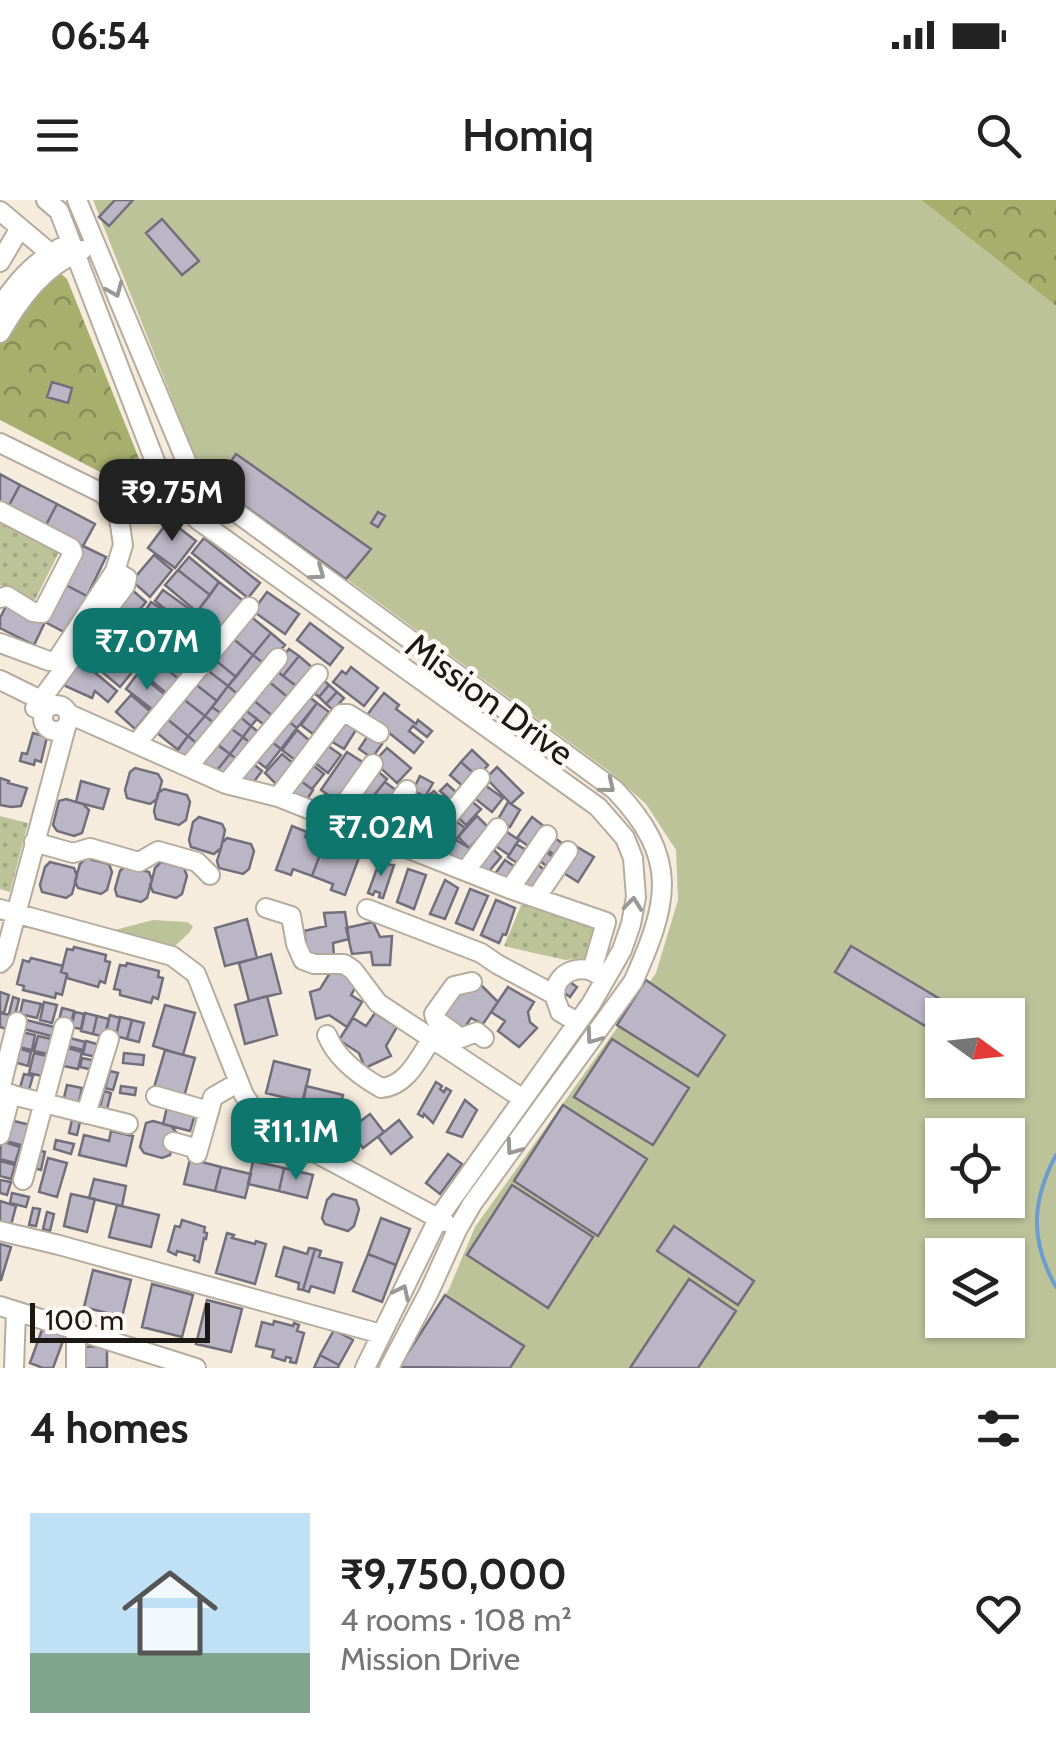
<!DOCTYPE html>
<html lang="en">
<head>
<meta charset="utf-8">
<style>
  :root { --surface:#fff; --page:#f2f2f2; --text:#222; --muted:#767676; --accent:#0f766e }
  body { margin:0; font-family:Cabin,sans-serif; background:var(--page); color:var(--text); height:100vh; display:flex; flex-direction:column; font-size:38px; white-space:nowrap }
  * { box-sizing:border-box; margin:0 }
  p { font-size:32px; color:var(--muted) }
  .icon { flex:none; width:55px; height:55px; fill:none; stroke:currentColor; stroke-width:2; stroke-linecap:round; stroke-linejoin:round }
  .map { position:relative; height:1168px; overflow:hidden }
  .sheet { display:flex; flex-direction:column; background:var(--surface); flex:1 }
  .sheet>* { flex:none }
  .needle { width:65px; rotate:105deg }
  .controls { position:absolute; left:925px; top:798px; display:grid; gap:20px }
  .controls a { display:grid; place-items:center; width:100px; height:100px; border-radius:0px; background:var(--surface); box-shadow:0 2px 8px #0004; font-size:50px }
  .scale { position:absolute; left:30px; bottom:25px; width:180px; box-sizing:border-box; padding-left:10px; border:5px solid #1c1914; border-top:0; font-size:28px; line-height:35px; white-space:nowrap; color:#1c1914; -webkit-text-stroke:8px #fffaf5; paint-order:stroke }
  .price { position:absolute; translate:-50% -85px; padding:0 22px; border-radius:20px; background:var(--accent); color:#fff; font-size:32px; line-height:65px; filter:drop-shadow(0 2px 5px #0008) }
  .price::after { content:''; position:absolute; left:50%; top:60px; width:30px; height:22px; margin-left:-15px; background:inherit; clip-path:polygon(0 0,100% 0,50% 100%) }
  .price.on { background:#222; color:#fff }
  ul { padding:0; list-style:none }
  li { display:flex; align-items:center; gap:30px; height:250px; padding:0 30px }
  li span { display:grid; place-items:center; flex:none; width:280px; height:200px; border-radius:0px; color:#555 }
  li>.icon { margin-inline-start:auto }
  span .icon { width:120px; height:120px; fill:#fffc; stroke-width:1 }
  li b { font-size:42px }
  h2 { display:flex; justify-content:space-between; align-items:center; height:120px; padding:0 30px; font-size:42px }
  .status { display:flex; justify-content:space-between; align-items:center; height:70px; padding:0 50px; background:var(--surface); direction:ltr }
  .status svg { height:28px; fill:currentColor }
  header { display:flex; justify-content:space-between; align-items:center; height:130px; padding:0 30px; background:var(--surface); font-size:45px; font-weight:600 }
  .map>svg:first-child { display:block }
  .green { fill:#bdc399; fill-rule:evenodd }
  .forest { fill:url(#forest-crowns) }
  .park { fill:url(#park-dots) }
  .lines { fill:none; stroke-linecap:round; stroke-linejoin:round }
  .stream { stroke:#6a9ccd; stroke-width:4 }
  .building { fill:#bbb6c5; stroke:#736e7c; stroke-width:2.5 }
  .minor-casing { stroke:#b6ac9e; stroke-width:22 }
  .minor { stroke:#fff; stroke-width:18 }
  .oneway { stroke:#999895 }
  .labels { text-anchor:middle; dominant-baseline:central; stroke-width:9; stroke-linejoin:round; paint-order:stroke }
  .street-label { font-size:35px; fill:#1c1914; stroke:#fffaf5 }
</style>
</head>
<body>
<div class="status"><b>06:54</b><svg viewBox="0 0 49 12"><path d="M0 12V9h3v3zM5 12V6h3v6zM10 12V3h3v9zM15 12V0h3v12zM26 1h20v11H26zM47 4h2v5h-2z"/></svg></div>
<header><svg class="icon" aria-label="menu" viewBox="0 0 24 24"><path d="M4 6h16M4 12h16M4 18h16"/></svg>Homiq<svg class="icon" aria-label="search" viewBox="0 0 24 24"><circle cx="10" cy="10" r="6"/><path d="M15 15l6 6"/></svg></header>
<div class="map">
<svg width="1056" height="1168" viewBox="0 0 1056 1168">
  <defs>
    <pattern id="forest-crowns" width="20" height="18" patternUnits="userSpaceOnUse" patternTransform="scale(2.5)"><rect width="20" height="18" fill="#a6af6b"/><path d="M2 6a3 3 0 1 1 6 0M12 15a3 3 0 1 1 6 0" fill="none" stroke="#868e57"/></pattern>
    <pattern id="park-dots" width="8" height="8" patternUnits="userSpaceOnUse" patternTransform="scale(2.5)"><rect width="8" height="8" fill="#bdc399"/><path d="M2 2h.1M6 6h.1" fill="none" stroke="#a2a783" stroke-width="1.8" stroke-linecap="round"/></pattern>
  </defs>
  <rect width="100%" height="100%" fill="#f6ecde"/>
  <path class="green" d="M93 0H921L1056 106V1168H402L449 1089 475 1027 656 773 678 700 676 650 646 604 610 572 213 281 196 259ZM942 815H1008V880H942ZM942 935H1008V1000H942ZM942 1055H1008V1120H942Z
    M153 720 187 722 193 726 190 732 174 747 111 731Z"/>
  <path class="forest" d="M922 0H1056V106L921 0Z
    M60 73 67 79 156 301 0 220V138L51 74Z"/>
  <path class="park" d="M0 318 61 348 34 402 0 385Z
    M0 616 28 623 10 692 0 689Z
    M522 703 571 713 597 726 587 758 565 760 504 746Z"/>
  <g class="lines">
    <path class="stream" d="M1056 955C1031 1002 1030 1041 1056 1087"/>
  </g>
  <path class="building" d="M115 0H133L109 26 99 17Z
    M162 19 199 61 182 75 146 33Z
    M52 182 72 188 68 203 47 197Z
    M236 254 371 349 346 379 220 288 216 283Z
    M0 274 20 285 8 307 0 303Z
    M20 285 57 304 45 327 8 307Z
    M57 304 95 324 83 346 45 327Z
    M378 312 385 316 378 327 371 323Z
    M169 320 196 341 175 368 148 348Z
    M204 338 260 383 248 398 192 353Z
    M83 346 106 357 87 396 64 384Z
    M154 355 172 370 150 397 132 381Z
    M189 357 219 382 210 395 178 370Z
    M178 370 210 395 197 412 165 385Z
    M219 382 245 402 223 431 197 412Z
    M64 384 87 396 68 434 45 422Z
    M131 389 146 402 124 429 108 416Z
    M163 390 195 413 185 424 155 401Z
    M267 392 299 414 285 434 253 411Z
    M151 402 185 424 171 442 139 421Z
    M7 404 45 422 34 445 0 428V418Z
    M195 413 220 434 204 453 179 432Z
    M249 415 271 433 253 455 231 437Z
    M139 421 171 442 158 458 128 438Z
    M105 423 120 436 97 464 81 452Z
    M310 423 343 448 330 465 297 440Z
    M179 432 204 453 196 463 171 442Z
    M271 433 285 445 267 466 253 455Z
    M126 437 153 456 143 470 116 451Z
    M231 437 253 455 236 477 214 459Z
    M171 442 196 463 181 481 156 460Z
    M289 449 299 456 283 476 274 468Z
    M113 455 133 471 120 487 100 470Z
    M253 455 267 466 242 498 228 486Z
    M299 456 314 469 299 488 283 476Z
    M214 459 236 477 228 486 206 469Z
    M156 460 181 481 169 495 144 475Z
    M81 461 117 491 108 502 95 491 92 498 63 485 69 472Z
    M351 467 378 488 364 506 333 482 342 471 346 474Z
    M206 469 228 486 217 501 194 483Z
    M275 470 299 488 290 499 267 480Z
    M138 473 169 498 157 513 126 489Z
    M319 476 329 485 319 497 308 488Z
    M267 480 290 499 275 518 252 499Z
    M194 483 217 501 205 516 182 498Z
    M329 485 337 492 326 504 319 497Z
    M228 486 242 498 226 517 212 507Z
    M337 492 344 498 333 510 326 504Z
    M304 493 317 503 297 528 284 518Z
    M384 493 399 505 396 509 416 524 418 520 432 531 427 537 413 526 409 531 423 542 414 553 367 515Z
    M131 495 150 511 135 529 116 512Z
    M182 498 205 516 188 536 167 519Z
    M252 499 275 518 268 528 244 509Z
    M317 503 329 512 313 534 301 525Z
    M212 507 226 517 219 527 205 516Z
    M244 509 257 519 251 526 239 516Z
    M205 516 219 527 201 547 188 536Z
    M239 516 251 526 243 537 230 528Z
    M346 517 359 525 344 549 331 541Z
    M284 518 297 528 281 549 268 539Z
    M167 519 188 536 178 550 156 532Z
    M251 526 262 535 254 546 243 537Z
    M230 528 243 537 230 554 217 544Z
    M297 530 310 541 295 560 282 550Z
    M33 533 47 537 41 562 35 560 34 565 20 561 22 553 27 554Z
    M369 534 382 544 372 558 359 549Z
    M188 536 201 547 190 561 174 554Z
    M243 537 254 546 241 563 230 554Z
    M268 539 281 549 266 568 253 558Z
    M216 544 230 554 214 574 201 564Z
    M328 546 341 555 328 573 315 563Z
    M387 548 411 568 397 583 374 562Z
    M472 550 488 565 478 577 461 562Z
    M347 552 364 563 340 603 321 590Z
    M230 554 241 563 225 583 214 574Z
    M282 554 294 564 276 584 265 573Z
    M250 561 262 571 249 588 236 577Z
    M461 562 478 577 467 590 450 575Z
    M310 563 324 574 312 589 298 579Z
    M497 567 523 593 511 604 486 578Z
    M135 568 158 574 162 581 157 599 150 604 127 598 125 590 130 572Z
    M375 569 387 579 363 609 351 600Z
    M420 576 433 583 425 597 413 590Z
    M0 578 9 581 8 583 27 588 21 606 11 607 0 605Z
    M298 579 313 590 304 604 287 593Z
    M81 581 109 589 103 609 76 602Z
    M385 582 401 594 392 607 375 594Z
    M482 583 503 598 492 612 472 596Z
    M447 584 458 594 451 601 440 591Z
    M164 589 187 595 190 602 186 620 179 625 156 619 154 611 158 593Z
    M434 591 446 604 435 614 423 600Z
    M326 594 340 603 330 616 316 609Z
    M375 594 390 605 383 616 367 605Z
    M412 597 420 606 409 625 396 612Z
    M66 599 83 604 89 610 82 633 74 636 57 631 53 625 59 601Z
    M469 599 481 609 466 625 455 615Z
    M351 600 363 609 355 625 341 617Z
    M508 602 520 610 510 627 498 619Z
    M367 605 383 616 372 630 358 619Z
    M420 606 435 614 429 626 414 617Z
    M396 612 409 625 393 641 380 629Z
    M477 616 489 628 469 648 458 637Z
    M199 617 222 624 225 630 221 648 214 654 191 647 189 640 193 622Z
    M414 617 429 626 415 650 400 641Z
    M532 617 545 627 531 648 517 638Z
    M452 618 465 628 456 640 442 629Z
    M292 626 307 632 305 637 324 644 312 676 293 669 291 675 276 670Z
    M442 629 456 640 440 659 426 650Z
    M504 630 519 640 509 655 494 645Z
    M227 638 251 644 254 651 249 669 243 674 219 668 217 661 221 648 222 643Z
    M555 638 567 647 559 658 546 649Z
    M456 640 474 651 459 667 443 655Z
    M324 644 345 652 347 646 361 652 345 695 331 690 333 684 312 676Z
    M516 644 531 653 522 666 508 657Z
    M574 645 594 657 578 682 559 670Z
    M491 647 501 657 485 676 474 666Z
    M545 651 559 662 552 671 538 659Z
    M86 658 109 664 112 672 107 690 101 694 78 688 75 681 80 664Z
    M380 660 384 661 383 664 394 665 383 698 379 697 380 693 375 691 373 695 368 693Z
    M505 660 518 669 508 683 495 674Z
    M50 662 74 668 77 676 72 694 66 698 42 692 40 685 45 667Z
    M161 662 184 668 187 676 182 694 176 698 153 692 150 685 152 680 155 668Z
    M536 663 548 673 529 693 517 685Z
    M125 666 149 672 152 680 147 698 141 702 117 696 115 689 120 671Z
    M408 669 426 675 414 709 397 702Z
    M445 680 458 688 445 719 430 714Z
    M470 689 488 696 473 730 456 723Z
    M496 700 515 708 506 735 503 734 499 743 481 735Z
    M345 712 349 739 333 743 334 756 308 759 304 731 326 726 324 713Z
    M247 719 257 758 225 766 215 728Z
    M373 722 380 737 392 736 390 765H373L371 752 352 754 346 728Z
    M851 746 967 815H942V836L835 772Z
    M74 747 106 755 105 761 110 762 105 783 100 781 98 787 67 778V774L61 772 67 749 73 750Z
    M271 754 281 793 249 801 239 763Z
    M31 758 63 766 61 772 67 774 62 795 56 793 55 798 23 790 24 786 17 784 23 760 29 762Z
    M127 763 159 771 158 777 163 778 158 799 153 797 151 803 120 795V790L114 789 120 765 126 766Z
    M333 768 358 783 351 795 362 802 347 827 329 815 316 819 310 792 320 789Z
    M567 780 577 787 570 797 560 790Z
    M646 780 725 835 698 876 617 825Z
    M478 782 498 802 483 824 471 818 463 830 441 812 456 788Z
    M508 787 534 802 528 812 530 822 537 828 519 847 498 831 505 821 491 812Z
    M0 792 9 795 4 813 0 812Z
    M267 796 277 835 245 844 235 805Z
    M13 797 19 799 15 815 9 814Z
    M23 800 41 804 37 818 20 814Z
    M44 802 57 805 52 823 40 820Z
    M165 805 195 813 183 855 153 846Z
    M62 808 74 811 70 828 58 825Z
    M75 812 84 814 81 829 71 827Z
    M0 813 10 815 6 829 0 827Z
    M85 813 97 816 93 834 81 831Z
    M375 813 397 827 386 846 391 856 365 868 359 853 339 840 353 818 366 826Z
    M110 815 120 818 116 836 105 833Z
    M97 816 109 819 105 837 93 834Z
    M120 817 132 820 127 839 116 836Z
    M22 819 58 828 55 837 20 828Z
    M132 820 144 823 139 842 127 839Z
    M17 831 35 835 32 850 14 846Z
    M38 836 56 840 52 855 34 851Z
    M66 837 85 842 83 850 64 845Z
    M612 839 689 888 653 945 574 897Z
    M86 841 104 846 101 858 83 854Z
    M14 847 31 852 28 866 10 861Z
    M64 847 82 852 78 869 59 865Z
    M165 850 195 858 183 900 153 891Z
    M34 853 51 857 46 877 29 873Z
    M124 853 144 855 143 865 123 863Z
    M82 858 101 862 98 871 80 867Z
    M274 861 310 870 303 902 266 893Z
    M110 871 118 873 113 890 105 888Z
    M24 874 33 876 28 893 19 891Z
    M436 882 442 886 440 889 444 892 446 888 451 891 433 923 424 914 423 917 418 914Z
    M67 885 82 888 78 906 63 902Z
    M121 886 136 888 135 895 120 893Z
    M306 886 343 895 335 927 299 918Z
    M104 891 111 893 106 913 99 911Z
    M465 900 477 910 462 937 447 932Z
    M168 903 196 911 190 931 163 924Z
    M563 905 647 959 598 1036 514 981Z
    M74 911 82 913 77 935 69 933Z
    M370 914 384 932 363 948 349 930Z
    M10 920 34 926 29 947 5 941Z
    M399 920 412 937 391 954 378 937Z
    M153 921 171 926 176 932 170 955 162 958 144 953 140 947 146 923Z
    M111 931 133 936 126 966 79 955 84 935 109 941Z
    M56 940 74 944 71 954 54 949Z
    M1 941 20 947 15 963 0 959Z
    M34 949 45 952 41 970 30 967Z
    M448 954 462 964 440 994 426 983Z
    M48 958 67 963 57 997 39 992Z
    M190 959 221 967 215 991 184 984Z
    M0 961 15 965 11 979 0 976Z
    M253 961 284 968 279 991 248 984Z
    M221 967 251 974 245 998 215 991Z
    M284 968 313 975 307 998 279 991Z
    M94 979 126 986 122 1006 89 998Z
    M0 980 11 982 7 995 0 993Z
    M512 985 593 1037 548 1108 467 1055Z
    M12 993 29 997 26 1007 10 1003Z
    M71 994 95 999 87 1032 64 1026Z
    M333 994 356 1000 359 1009 354 1026 348 1031 325 1024 322 1018 327 1000Z
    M0 1001 16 1006 11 1025 0 1022Z
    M117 1005 159 1015 151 1047 109 1037Z
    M33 1008 40 1009 36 1026 29 1025Z
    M47 1012 54 1014 50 1031 43 1029Z
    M381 1018 410 1029 396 1065 368 1054Z
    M182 1020 205 1027 204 1032 207 1033 206 1039 204 1038 199 1062 194 1060 195 1056 177 1051 176 1055 168 1051 175 1026 180 1027Z
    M674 1026 754 1081 738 1105 657 1051Z
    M227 1033 234 1035 232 1038 255 1044 256 1041 266 1044 255 1084 216 1073Z
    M0 1044 11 1047 1 1080H0Z
    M284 1047 307 1054 309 1048 315 1049 303 1090 298 1089 299 1083 276 1076Z
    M315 1049 321 1051 319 1057 342 1063 334 1093 311 1086 309 1092 303 1090Z
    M368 1054 396 1065 382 1102 353 1091Z
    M93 1070 131 1080 122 1117 84 1107Z
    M689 1079 736 1111 698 1168H630Z
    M152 1084 193 1095 182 1137 142 1127Z
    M445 1095 524 1146 510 1168 399 1167Z
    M207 1100 242 1109 231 1152 196 1144Z
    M274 1121 293 1126 294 1123 299 1125 297 1131 304 1133 296 1163 290 1162 291 1158 286 1157 285 1161 272 1157 274 1150 256 1146 262 1122 273 1125Z
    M44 1124 66 1133 53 1168H43L30 1163Z
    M334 1130 353 1140 339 1165 320 1155Z
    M107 1146V1168H82V1147Z
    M320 1155 339 1165 338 1168H314Z"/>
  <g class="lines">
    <defs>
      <path id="minor" d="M46 0 59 11 166 290 198 320 598 607 625 638 633 658 636 697 631 724 622 750 591 804 439 1017 365 1168
        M77 0 191 273 199 285 615 590C680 658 669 702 633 782L472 1004 457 1030 429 1092 389 1168
        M0 11 50 53
        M0 62 20 28
        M0 107C18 79 38 58 68 44
        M0 133C21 97 43 67 82 50
        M0 243 104 294 119 318 123 345 115 371 56 461H49L0 443
        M0 311 71 348 73 353 42 413 33 412 7 396 0 398
        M0 480 51 505
        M43 518a13 13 0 1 1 26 0a13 13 0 1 1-26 0Z
        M35 508 125 386 127 378 115 371
        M69 514 226 584 278 597 510 689 606 722 592 770
        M136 544 249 407
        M188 567 278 458
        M226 584 318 474
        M278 597 341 514H348L379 533
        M334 619 373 564
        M374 634 407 590
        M34 642 73 653 90 648 139 662 158 651 197 662 210 675
        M419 652 480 578
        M466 670 498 628
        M510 689 547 635
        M536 698 568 651
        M266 708 291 716 296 744 303 760 314 764H344L353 770 378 803 523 899
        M0 709 172 756 196 774 244 895 258 916 277 932 445 1022
        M367 709 481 753 497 764 555 795
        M0 763 4 759 66 527
        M472 782 454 786 434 814 436 820 461 838 477 832 484 838
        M577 822 560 812C559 806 555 801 555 795 555 771 583 762 600 776
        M327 835C336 858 360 876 381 888 407 886 419 858 432 838
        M0 890 17 822
        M0 892 128 924
        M156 896 209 911
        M86 914 109 839
        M0 935 11 894
        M173 942 198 949
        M197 954 213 897 239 882
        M23 980 64 827
        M0 1031 59 1045 381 1134
        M0 1106 196 1168
        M76 1130V1168
        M14 1168 16 1111"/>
    </defs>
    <use href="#minor" class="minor-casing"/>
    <use href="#minor" class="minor"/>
  </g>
  <defs><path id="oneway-chevron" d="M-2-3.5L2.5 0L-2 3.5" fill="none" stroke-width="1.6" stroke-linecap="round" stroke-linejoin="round" transform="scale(2.5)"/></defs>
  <g class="oneway">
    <use href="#oneway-chevron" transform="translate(115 90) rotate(67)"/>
    <use href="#oneway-chevron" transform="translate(318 373) rotate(36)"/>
    <use href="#oneway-chevron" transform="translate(608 586) rotate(39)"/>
    <use href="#oneway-chevron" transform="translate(633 704) rotate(-84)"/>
    <use href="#oneway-chevron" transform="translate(593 837) rotate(126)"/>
    <use href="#oneway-chevron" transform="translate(513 948) rotate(126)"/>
    <use href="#oneway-chevron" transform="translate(402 1092) rotate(-64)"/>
  </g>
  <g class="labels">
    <g class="street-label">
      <text transform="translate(490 499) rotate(36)">Mission Drive</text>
    </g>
  </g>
</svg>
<div class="controls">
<a><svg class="needle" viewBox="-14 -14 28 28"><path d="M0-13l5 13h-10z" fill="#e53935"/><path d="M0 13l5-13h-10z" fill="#767676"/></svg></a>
<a><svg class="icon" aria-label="locate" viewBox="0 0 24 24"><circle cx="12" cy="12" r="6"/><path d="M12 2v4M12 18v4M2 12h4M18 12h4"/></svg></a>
<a><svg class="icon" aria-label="layers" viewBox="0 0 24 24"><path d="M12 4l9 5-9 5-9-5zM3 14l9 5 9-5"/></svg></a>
</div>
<div class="scale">100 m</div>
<b class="price on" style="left:172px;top:344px">₹9.75M</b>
<b class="price" style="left:147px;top:493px">₹7.07M</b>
<b class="price" style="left:381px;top:679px">₹7.02M</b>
<b class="price" style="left:296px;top:983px">₹11.1M</b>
</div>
<section class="sheet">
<h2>4 homes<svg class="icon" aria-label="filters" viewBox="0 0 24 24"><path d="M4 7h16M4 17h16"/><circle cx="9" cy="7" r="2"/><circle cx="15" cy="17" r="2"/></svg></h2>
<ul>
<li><span style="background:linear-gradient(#bfe0f5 70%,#7fa58c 0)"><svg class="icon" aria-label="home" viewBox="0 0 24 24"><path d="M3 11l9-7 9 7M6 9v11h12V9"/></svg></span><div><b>₹9,750,000</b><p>4 rooms · 108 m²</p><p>Mission Drive</p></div><svg class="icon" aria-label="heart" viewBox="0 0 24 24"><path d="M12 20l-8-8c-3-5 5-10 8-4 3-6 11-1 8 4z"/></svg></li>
</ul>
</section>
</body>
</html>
